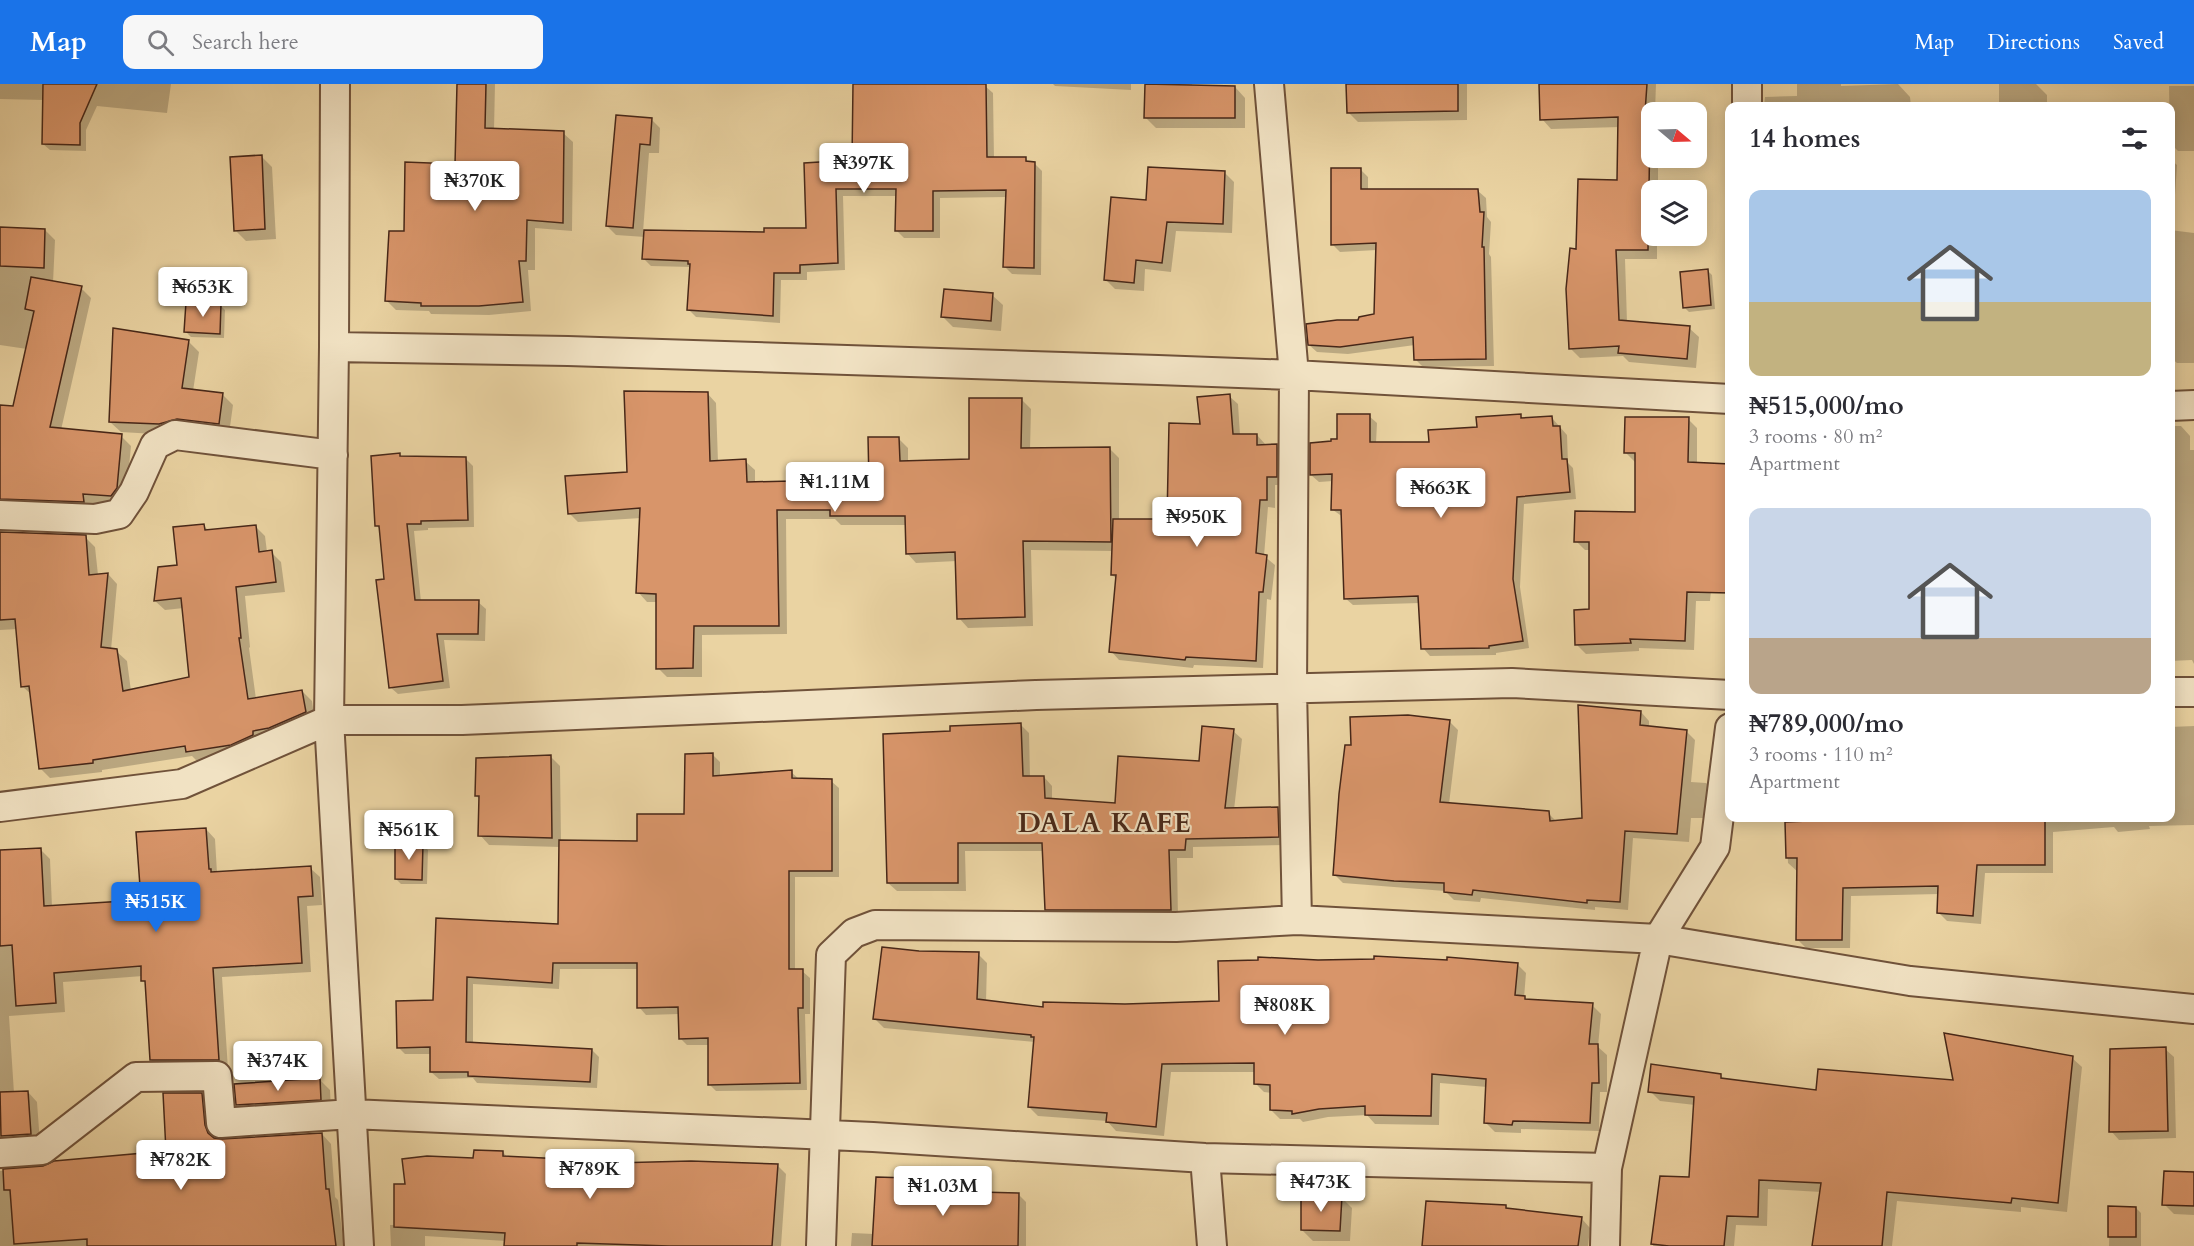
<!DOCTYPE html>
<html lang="en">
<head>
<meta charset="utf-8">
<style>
  :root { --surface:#fff; --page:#f7f7f7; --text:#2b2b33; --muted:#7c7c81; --accent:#1a73e8 }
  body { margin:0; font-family:Cardo,serif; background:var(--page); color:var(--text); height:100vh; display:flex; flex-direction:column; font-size:22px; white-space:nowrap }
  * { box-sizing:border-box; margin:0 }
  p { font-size:20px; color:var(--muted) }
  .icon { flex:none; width:33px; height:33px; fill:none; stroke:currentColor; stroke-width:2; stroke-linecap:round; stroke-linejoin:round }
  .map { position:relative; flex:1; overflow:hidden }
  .panel { position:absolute; left:1725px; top:18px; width:450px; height:720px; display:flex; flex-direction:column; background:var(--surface); border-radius:12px; box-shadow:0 3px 15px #0003 }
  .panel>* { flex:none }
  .needle { width:39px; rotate:109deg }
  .fabs { position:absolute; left:1641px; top:18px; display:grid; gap:12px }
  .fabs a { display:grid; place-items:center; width:66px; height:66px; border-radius:12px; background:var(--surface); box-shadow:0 3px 15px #0003; font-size:30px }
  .price { position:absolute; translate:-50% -51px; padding:0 14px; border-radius:6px; background:#fff; color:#222; font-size:20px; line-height:39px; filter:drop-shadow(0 2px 3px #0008) }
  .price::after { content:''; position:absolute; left:50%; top:36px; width:18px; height:14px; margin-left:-9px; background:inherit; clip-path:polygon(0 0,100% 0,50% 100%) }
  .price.active { background:var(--accent); color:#fff }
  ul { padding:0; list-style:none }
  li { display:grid; align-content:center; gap:12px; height:318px; padding:0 24px }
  li span { display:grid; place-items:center; height:186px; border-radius:12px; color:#555 }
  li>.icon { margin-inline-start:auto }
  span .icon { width:108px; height:108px; fill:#fffc; stroke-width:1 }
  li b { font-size:26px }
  h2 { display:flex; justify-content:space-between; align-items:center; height:72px; padding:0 24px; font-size:26px }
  header { display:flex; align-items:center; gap:36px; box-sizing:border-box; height:84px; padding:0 30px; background:var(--accent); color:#fff }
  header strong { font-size:28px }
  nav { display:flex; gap:33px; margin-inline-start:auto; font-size:21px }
  .search { width:420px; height:54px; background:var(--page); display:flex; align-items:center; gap:15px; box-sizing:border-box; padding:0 21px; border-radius:12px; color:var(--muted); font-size:22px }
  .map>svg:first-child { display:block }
  .shadow { fill:#0003 }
  .building { fill:#d8956a; stroke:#472718; stroke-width:1.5 }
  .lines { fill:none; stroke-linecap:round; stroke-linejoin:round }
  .minor-casing { stroke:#70523a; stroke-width:32 }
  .minor { stroke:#f1e2c3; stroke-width:28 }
  .labels { text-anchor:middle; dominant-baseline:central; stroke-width:4.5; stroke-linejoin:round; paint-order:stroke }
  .district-label { font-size:27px; font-weight:bold; letter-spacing:1.5px; fill:#472718; stroke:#f1e2c3 }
</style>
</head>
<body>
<header>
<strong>Map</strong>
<div class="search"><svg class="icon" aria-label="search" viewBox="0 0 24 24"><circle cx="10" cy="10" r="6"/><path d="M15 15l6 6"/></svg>Search here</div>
<nav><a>Map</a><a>Directions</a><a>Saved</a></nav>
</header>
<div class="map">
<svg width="2194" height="1162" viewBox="0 0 2194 1162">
  <rect width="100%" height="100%" fill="#ead3a2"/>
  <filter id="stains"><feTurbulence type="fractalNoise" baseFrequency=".00333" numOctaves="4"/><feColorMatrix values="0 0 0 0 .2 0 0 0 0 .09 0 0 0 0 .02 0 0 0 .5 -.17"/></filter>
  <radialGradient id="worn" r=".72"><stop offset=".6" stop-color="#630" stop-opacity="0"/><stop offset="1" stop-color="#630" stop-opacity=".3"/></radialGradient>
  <path class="shadow" d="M0 0H171L167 29 97 22 86 46V67L50 66 43 60 44 16 0 15Z
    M458 0H495L494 46 563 49 573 58 572 147 535 144V186H528L531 227 489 231 431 230 429 227 396 226 387 217 405 149 456 81Z
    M854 0 985 2 993 9 994 75 1025 74 1030 79H1034L1042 87 1041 191 1012 190 1004 182 1007 113 940 114V154H904L896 146 897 112H843L845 186 807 188V196H781L780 239 696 233 688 225 691 183 651 182 644 175 645 153 616 151 607 142 617 33 651 35 660 44 659 69H649L643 148 766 149 808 145 853 78Z
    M1053 0H1131V6L1055 2Z
    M1146 0H1192V3H1235L1245 14V44H1156L1145 33Z
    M1347 0H1467V36L1358 38 1348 28Z
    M1540 0H1656L1655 28H1652V74H1658V106H1652V152H1657V175H1625L1627 238 1689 244 1699 253 1696 284 1629 278 1623 272 1580 274 1570 264 1577 166 1619 97 1620 43 1551 45 1542 35Z
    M1797 0H1841V2L1898 0 1910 13 1911 22H1764L1765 13 1797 12Z
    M1999 0H2036L2047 11V22H1999Z
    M2169 2H2194V67H2178L2170 59Z
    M262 73 272 83 276 155 246 157 235 146Z
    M2170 75 2177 81 2174 126H2170Z
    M1361 86 1368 93V106L1478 107 1486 114 1487 133 1491 138 1489 170 1491 173 1494 282 1423 283 1415 275V261L1348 270 1317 268 1309 261 1375 232 1377 166 1340 168 1332 160Z
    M1224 88 1234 98 1232 149 1176 147 1171 188 1145 185 1144 207 1115 205 1105 195 1148 117Z
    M0 144 45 146 55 156 53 199 81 204 91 214 61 346 121 352 131 362 126 415 121 422 92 419 93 427 0 428V323L14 324 27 265 0 261Z
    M2170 146 2194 149V279H2177L2170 273Z
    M1707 186 1712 191 1715 225 1689 228 1684 223Z
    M992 211 1003 221 1001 247 953 243 942 232Z
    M220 221 225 226 224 254 191 253 186 248Z
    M188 257 199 268 193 307 222 310 233 321 229 350 171 351 121 348 110 338Z
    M707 309 716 319 718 378 745 377 755 386V399L870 400 899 355 908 364V379L971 377 1021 315 1031 325 1030 366 1109 364 1119 374V436L1168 437 1201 341 1229 312 1238 320 1240 351H1257L1265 360V362H1276L1285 370V401H1275V424L1268 423 1264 472 1275 481 1271 516 1267 515 1263 584 1194 581 1193 584 1119 576 1111 567 1118 496 1112 491 1113 467 1031 466 1033 542 968 544 959 534 957 477 916 479 907 469 906 441H841L835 435H786L787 550 702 551V593H667L658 584 657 518H647L638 508 641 434 578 438 569 429 629 390Z
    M1520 331 1524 336 1552 334 1567 351 1568 379 1573 384 1576 415 1524 420 1520 503 1529 564 1496 569V571L1430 572 1423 564 1420 519 1353 521 1345 514 1343 433 1333 426V397L1319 398 1311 391 1338 356 1369 332 1377 339 1376 359 1431 360Z
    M1688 335 1697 344V380L1713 485 1710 517H1696L1694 566 1639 564V567L1586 570 1577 561 1591 527 1590 466H1585L1576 457 1636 430 1635 378 1626 369Z
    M2170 342H2181L2190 352V366H2194V580L2192 576 2170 577Z
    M399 370 403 374 466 375 473 382 474 443 428 444V446L414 447 421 518H478L486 525 485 557 444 556 450 604 398 610 390 603 381 446 376 441Z
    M203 441 209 447 255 442 265 452 267 468H271L281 478 285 508 245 512 250 563 249 564 256 615 302 607 312 617 315 638 242 670 197 677 192 672 102 686V688L50 694 40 684 32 611 23 603 18 545 0 546V449L85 453 95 463 98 491 108 490 117 500 111 566 116 567 127 577 131 607 191 594 184 524 165 526 155 517Z
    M1641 628 1649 637V643L1686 647 1695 656 1691 698 1706 699 1715 707 1711 734H1691L1689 758 1633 754 1628 826 1595 823V826L1481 814 1480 818 1454 816 1445 807 1343 799 1334 790 1449 637 1458 646 1449 720 1548 729 1557 738 1584 736Z
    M1020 640 1029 649 1030 693H1044L1052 702V716L1116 721 1200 678 1233 647 1242 655 1234 726 1277 724 1286 733 1287 761 1193 763V774H1177L1178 834 1055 833 1047 825 1044 767H965L966 807H897L888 799 952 648Z
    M2194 642V741L2149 742 2150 745 2118 748 2114 743 2053 748V789H1985L1981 840 1947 837 1939 829V810L1851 812 1850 864H1806L1797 855 1798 788 1788 779 1786 735 1745 734H2170V643Z
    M713 671 720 678V693L791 688 799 695 831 697 839 704V793H795V886L802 887 810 894V930H805L807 1006 716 1007 709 1000V961H687L680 954 679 930 646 931 639 923 638 885H560L559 905 473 900V960L592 966 599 973 597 1004 477 999 473 994 439 995 431 988V970H405L398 963 434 918 438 836 559 842 560 763 489 761 480 751 481 716 476 712 550 672 560 682 561 757 638 759 686 731Z
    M206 745 215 755 217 789 310 784 320 793 322 821 307 822 311 888 222 893 228 985H160L151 976 147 900 143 896V892L63 898 65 928 9 932 14 1009 28 1008 37 1018 40 1059 0 1065V768L40 765 50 775 52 823 143 817Z
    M423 761 428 766 427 800H401L396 795Z
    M883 865 978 870 987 879 986 918 1045 925 1220 918 1318 878 1517 880 1526 889 1524 914 1528 917 1592 921 1601 930 1598 963 1607 971V1008H1600L1599 1047 1521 1045V1049L1495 1048 1486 1039 1487 1003 1440 999 1439 1041 1375 1040 1367 1031 1328 1033 1303 1038 1300 1035H1280L1271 1026 1272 1009 1264 1008 1255 999 1256 988H1171L1164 1052 1116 1047 1107 1037 1038 1032 1029 1023 1035 958 884 944 875 935Z
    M2165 965 2174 973 2176 1054 2119 1056 2111 1047Z
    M2072 974 2082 983 2067 1128 2021 1123V1128L1897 1117 1892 1162H1815L1821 1108 1768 1105 1767 1142 1736 1141 1734 1162H1653L1662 1094H1691L1695 1021 1660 1017 1650 1007 1720 991 1726 997 1818 1008 1955 998Z
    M319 995 330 1006 331 1026 248 1031 238 1021Z
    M201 1010 211 1020 215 1056 322 1050 331 1060 335 1113 338 1116 344 1162H0V1087L44 1084 167 1068Z
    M503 1068 508 1074 586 1078 612 1072 621 1081 778 1082 786 1090 781 1162H506V1157L425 1152V1162H391L390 1141H396L406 1101 475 1075Z
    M2194 1090V1131L2174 1130 2164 1120Z
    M908 1096 916 1103 915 1107H980L982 1110H1018L1026 1118V1162H851L852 1149 874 1150Z
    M1341 1113 1352 1124 1350 1157H1313L1302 1146Z
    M1506 1122 1509 1125 1582 1135 1590 1144 1588 1162H1424Z
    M2110 1124H2136L2141 1129V1162H2109Z"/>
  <path class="building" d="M43 0H97L80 39V61L42 60Z
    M457 0H486L485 44 564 47 563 139 527 136 526 177H519L523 218 479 222H421V219L385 217 389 147H404L405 78 455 80Z
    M853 0H986L987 73H1026V77L1035 78 1034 184 1003 183 1006 106 933 107V147H895L896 105H836L838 179 800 181V189H774L773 232 687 226 690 180H688V177L642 175 644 146 764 148V144H806L804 79 852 76Z
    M1145 0 1235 2V34H1144Z
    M1346 0H1458V27L1347 29Z
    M1539 0H1647L1644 43H1650L1648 166H1616L1619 236 1690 242 1687 275 1618 269 1619 262 1569 265 1566 205 1570 164 1576 165 1578 95 1617 96 1618 33 1540 36Z
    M616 31 652 34 650 61 640 60 633 144 606 142Z
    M262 71 265 145 234 147 230 73Z
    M1148 83 1225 87 1223 140 1167 138 1162 179 1136 176 1134 199 1104 196 1111 113 1146 116Z
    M1331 84H1361V105H1478L1480 128H1484L1482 163H1484L1486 275 1414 276 1413 253 1340 263 1308 261 1306 240 1337 236H1358L1359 233 1374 230 1376 159 1331 161Z
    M0 143 45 145 44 184 0 182Z
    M1708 185 1711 221 1683 224 1680 188Z
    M31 193 82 202 50 343 122 350 117 404 111 412 83 410 84 418 0 415V321L13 322 34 227 25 225Z
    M944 205 993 209 991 237 941 233Z
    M186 218 221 220 220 250 184 248Z
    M113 244 189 256 182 304 223 309 219 340 177 335 159 340 109 338Z
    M624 307 708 308 710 377 746 375 747 398 792 397V399H869L868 353H899L900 377 969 375V314H1022L1021 364 1110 363 1111 458 1023 457 1025 533 957 535 955 468 906 470 905 432H830V426H777L779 542H694L693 584 656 585V510L636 509 640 424 568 430 565 392 627 388Z
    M1230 310 1233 350H1257V361L1277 360V393H1267V416H1260L1256 469 1267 471 1263 508H1259L1256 577 1186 573 1185 576 1109 568 1116 491H1111L1113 435H1167L1169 339 1200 340 1197 313Z
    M1337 330H1370V358H1429L1428 346 1477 343 1476 333 1521 330V334L1552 332 1553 342H1560L1562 375H1567L1570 408 1517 413 1513 495 1523 557 1489 562V564L1421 565 1418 512 1344 515 1341 426H1331L1332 390 1310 391V359L1331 357V355H1337Z
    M1625 333H1689L1688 378 1730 380V509L1687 508 1685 557 1630 555 1631 559 1575 561 1574 526 1589 525V458H1574L1575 427 1635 428V369H1624Z
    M400 369V372L466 373 468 436 421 437V440H407L415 516H479L478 550H437L443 597 389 604 376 496 384 495 379 442H375L371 372Z
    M204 440 205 446 256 441 259 468 272 466 276 498 236 503 241 554H239L248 615 302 606 306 628 269 644 253 647V651L231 661 186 668 185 662 93 676V679L39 685 29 602 21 603 15 535 0 536V448L86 451 89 491 108 489 101 563 117 565 123 607 189 593 181 514 154 517 158 483 177 481 173 443Z
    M1578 621 1641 627 1640 641 1687 646 1677 750 1625 747 1620 818 1587 816V819L1473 806 1472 811 1444 808V799L1394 797 1333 791 1339 710 1345 661H1351L1350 633 1408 631 1450 636 1440 718 1549 727 1550 737 1582 734Z
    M1021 639 1023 692H1044L1045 714 1115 719 1118 672 1199 677 1202 642 1234 645 1225 724 1278 723 1279 753 1186 755 1185 766H1169L1171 826H1045L1042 759H958V799H887L883 650 950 647V642Z
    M713 669V692L792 686V694L832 695V787H789V885H803V924H798L800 999 708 1001V954L679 955 678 923 637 924V879H553L552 899 467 893 466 958 592 965 590 998 468 992V988H430V963L397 964 396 917 433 916 436 834 558 840 559 756 637 757V730H684L685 670Z
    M551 671 552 754 478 752 479 712H475L476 674Z
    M1831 734H2045V781H1977L1973 832 1937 829 1938 802 1843 804 1842 856H1796L1797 774H1786L1785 738 1831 736Z
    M206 744 209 785H211V788L311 782 313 812 298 813 302 879 213 884 219 976H150L145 897H141V882L54 889 56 919 16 922 12 861 0 862V766L41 764 44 822 141 816 136 748Z
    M395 759 423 760 422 796 395 795Z
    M882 863 919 867 979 868 977 915 1043 923V918L1125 920 1219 917 1218 877 1258 876V873L1318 876 1374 875V872L1447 876V873L1518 879 1515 911 1525 912V915L1593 919 1589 960H1598L1599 999H1592L1590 1039 1513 1037 1512 1041 1484 1039 1486 995 1432 990 1431 1032 1365 1031V1022L1319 1025 1292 1030V1027L1270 1026V1001L1254 1000V979L1162 980 1156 1043 1106 1038 1107 1029 1028 1023 1034 953H1031V951L873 935Z
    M1944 949 2073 972 2058 1119 2012 1114 2011 1119 1887 1108 1882 1162H1812L1821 1099 1759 1096 1758 1133 1727 1132 1724 1162H1669L1651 1160 1660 1092 1689 1093 1694 1013 1648 1008 1651 980 1721 990V994L1816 1006 1818 985 1953 996Z
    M2166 963 2168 1047 2109 1048 2110 965Z
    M320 994 321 1016 236 1021 234 1000Z
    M28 1007 31 1050 1 1052 0 1008Z
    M163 1009H202L205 1041 208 1049 214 1054 222 1055 322 1049 326 1105H329L336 1162H87V1155L14 1160 10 1106H4L3 1085 43 1082 54 1077 166 1067Z
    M474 1066 503 1067V1072L584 1076V1071H613V1079L691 1077 778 1080 772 1162H669L577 1159V1162H504L505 1149 394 1143V1100H405L402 1075 427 1072 473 1074Z
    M2164 1087 2194 1088V1122L2162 1121Z
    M876 1093 909 1094 908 1106 980 1105V1108L1019 1109 1018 1162H872Z
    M1301 1111 1342 1112 1340 1147 1301 1146Z
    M1426 1117 1506 1121V1124L1582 1133 1578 1162H1422Z
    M2108 1122 2136 1123V1153H2108Z"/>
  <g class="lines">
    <defs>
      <path id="minor" d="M335 0 334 263 329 636 359 1162
        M1269 0 1294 291 1292 605 1297 836
        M1747 0V22
        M334 263 568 267 1158 286 1294 291 1730 315
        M2170 322 2194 321
        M0 431 95 435 119 430 134 408 155 361 175 351 333 371
        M2170 608H2194
        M0 723 182 700 329 636H462L1036 611 1512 599 1730 611
        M0 1069 42 1066 136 993 217 992 221 1039 351 1030 873 1053 1205 1074 1607 1084
        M1205 1074 1212 1162
        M821 1162 831 871 854 849 875 841 1176 843 1297 836 1658 855 1910 897 2194 925
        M1605 1162 1607 1084 1658 855 1715 763 1730 644"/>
    </defs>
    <use href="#minor" class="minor-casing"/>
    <use href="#minor" class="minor"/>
  </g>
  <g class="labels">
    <g class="district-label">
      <text x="1105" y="739">DALA KAFE</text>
    </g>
  </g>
  <rect width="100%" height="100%" filter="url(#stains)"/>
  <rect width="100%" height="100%" fill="url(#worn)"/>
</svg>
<div class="fabs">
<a><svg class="needle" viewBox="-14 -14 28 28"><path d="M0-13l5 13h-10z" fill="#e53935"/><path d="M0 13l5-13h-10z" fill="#7c7c81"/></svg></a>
<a><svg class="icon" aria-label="layers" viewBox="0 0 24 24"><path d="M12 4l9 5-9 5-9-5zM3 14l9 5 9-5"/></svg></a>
</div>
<b class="price" style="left:864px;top:110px">₦397K</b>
<b class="price" style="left:475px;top:128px">₦370K</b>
<b class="price" style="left:203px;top:234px">₦653K</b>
<b class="price" style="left:835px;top:429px">₦1.11M</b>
<b class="price" style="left:1441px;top:435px">₦663K</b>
<b class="price" style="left:1197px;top:464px">₦950K</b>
<b class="price" style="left:409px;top:777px">₦561K</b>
<b class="price active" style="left:156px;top:849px">₦515K</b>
<b class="price" style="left:1285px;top:952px">₦808K</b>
<b class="price" style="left:278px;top:1008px">₦374K</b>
<b class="price" style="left:181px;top:1107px">₦782K</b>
<b class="price" style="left:590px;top:1116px">₦789K</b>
<b class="price" style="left:1321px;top:1129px">₦473K</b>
<b class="price" style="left:943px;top:1133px">₦1.03M</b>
<section class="panel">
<h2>14 homes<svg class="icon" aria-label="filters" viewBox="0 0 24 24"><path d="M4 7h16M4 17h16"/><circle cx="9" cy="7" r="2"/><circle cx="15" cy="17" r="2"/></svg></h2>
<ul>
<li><span style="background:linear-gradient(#a9c7e8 60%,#c2b280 0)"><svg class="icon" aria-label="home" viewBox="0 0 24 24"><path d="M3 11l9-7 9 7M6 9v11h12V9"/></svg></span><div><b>₦515,000/mo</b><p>3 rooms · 80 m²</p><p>Apartment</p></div></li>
<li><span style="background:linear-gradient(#c9d6e8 70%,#b9a48a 0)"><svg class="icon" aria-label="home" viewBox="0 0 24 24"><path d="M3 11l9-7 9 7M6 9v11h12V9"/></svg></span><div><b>₦789,000/mo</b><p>3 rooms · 110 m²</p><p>Apartment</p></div></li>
</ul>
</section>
</div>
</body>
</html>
